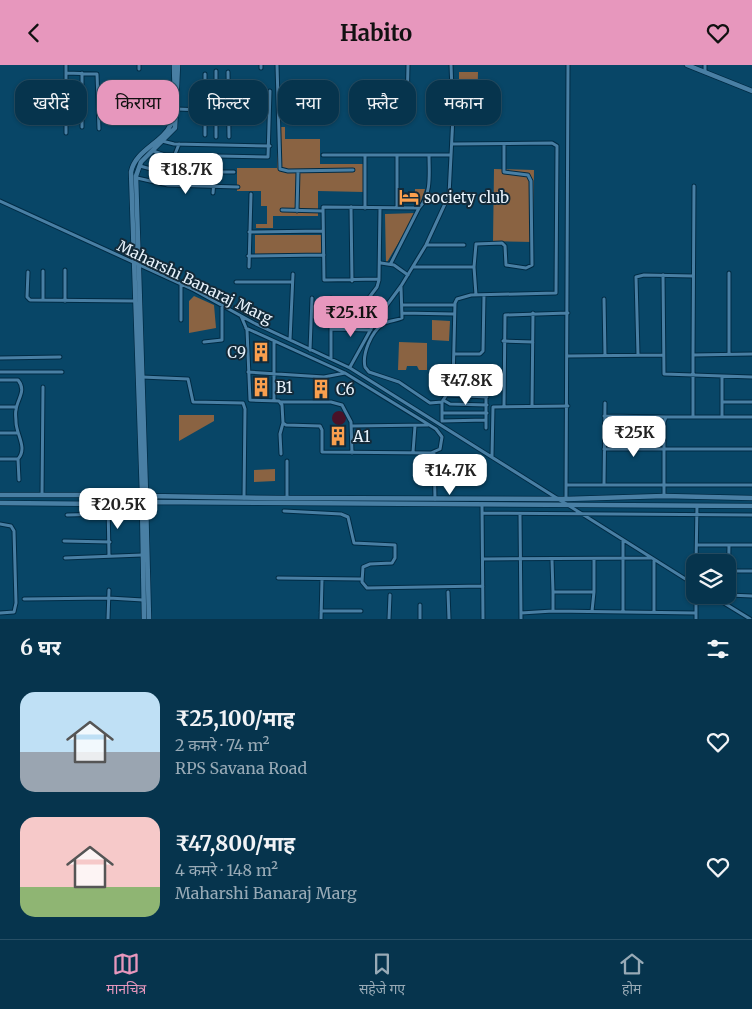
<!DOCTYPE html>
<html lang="hi">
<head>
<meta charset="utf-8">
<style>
  :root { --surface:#06344d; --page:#0f3c54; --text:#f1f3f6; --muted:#98aab6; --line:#274f65; --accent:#e797bd }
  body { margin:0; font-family:Merriweather,"Noto Sans Devanagari",serif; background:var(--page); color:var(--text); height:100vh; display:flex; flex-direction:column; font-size:19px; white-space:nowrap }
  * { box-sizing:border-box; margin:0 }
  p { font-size:16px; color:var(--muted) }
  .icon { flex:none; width:28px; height:28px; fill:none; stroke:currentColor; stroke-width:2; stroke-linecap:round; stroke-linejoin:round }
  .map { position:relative; height:554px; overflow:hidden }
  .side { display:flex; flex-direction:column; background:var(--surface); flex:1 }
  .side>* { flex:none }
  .hud { position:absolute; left:15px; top:15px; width:500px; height:45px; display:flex; gap:10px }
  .buttons { position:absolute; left:686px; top:489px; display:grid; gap:10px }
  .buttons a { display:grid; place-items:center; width:50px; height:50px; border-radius:10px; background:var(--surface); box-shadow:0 1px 4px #0004,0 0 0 1px var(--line); font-size:25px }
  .price { position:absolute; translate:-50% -42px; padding:0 11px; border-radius:10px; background:#fff; color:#222; font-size:16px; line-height:32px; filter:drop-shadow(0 1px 2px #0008) }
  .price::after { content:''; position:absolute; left:50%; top:30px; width:15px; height:11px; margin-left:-8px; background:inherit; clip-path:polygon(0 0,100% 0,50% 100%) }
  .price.active { background:var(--accent); color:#111 }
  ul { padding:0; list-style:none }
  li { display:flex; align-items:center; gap:15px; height:125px; padding:0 20px }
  li span { display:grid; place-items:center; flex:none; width:140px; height:100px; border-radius:15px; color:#555 }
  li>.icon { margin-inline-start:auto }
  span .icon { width:60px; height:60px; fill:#fffc; stroke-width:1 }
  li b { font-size:21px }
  h2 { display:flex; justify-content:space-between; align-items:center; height:60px; padding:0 20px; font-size:21px }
  .tag { padding:0 18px; border-radius:15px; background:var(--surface); box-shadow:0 1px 4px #0004,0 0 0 1px var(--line); font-size:18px; line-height:45px }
  .tag.active { background:var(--accent); color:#111 }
  header { display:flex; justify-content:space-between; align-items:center; height:65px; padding:0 20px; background:var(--accent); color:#111; font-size:22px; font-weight:700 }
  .dock { display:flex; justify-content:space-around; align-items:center; height:70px; border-top:1px solid var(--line); background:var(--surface); font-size:14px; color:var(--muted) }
  .dock a { display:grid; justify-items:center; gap:2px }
  .dock .active { color:var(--accent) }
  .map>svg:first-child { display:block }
  .green { fill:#8a6342 }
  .water { fill:#491228 }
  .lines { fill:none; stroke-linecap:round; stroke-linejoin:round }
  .minor-casing { stroke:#002b44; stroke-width:5 }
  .tertiary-casing { stroke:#002b44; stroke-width:6 }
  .minor { stroke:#497fa4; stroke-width:3 }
  .tertiary { stroke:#497fa4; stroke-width:4.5 }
  .labels { text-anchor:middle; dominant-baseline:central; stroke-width:4; stroke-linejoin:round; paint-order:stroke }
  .poi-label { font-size:15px; fill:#e8f3fc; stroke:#132a39; text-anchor:start }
  .street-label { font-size:15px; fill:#e8f3fc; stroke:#132a39 }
</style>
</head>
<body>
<header><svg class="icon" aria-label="back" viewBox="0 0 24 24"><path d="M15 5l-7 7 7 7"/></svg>Habito<svg class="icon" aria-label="heart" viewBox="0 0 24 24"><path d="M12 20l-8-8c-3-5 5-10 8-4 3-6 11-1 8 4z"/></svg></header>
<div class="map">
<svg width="752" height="554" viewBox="0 0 752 554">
  <rect width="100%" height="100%" fill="#084667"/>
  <path class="green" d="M459 7H478L477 51H459Z
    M280 62H285V74H320V99H364V127L318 126V151H273V163H256V159H267V141H261V126H237V103H277V73H279Z
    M494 104 534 105 533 177 493 176Z
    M415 124H425L419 142H415Z
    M416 148 386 199 385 149Z
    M255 170H322V189L255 190Z
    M194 231 214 240 216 263 189 268V236Z
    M432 255 450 256 449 276 432 275Z
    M399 277 427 278V305H419L417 301H407L406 305H398Z
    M179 350H214V356L179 376Z
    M275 404V416L254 417V405Z"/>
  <path class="water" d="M332 353a7 7 0 1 1 14 0a7 7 0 1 1-14 0Z"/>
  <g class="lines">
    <defs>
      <path id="minor" d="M139 0V4
        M261 0V3
        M277 0 280 104 288 106 353 105
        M216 6V72
        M228 7 229 72
        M705 7V0
        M66 8 97 9 99 64
        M177 44 229 46
        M407 44 408 0
        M82 62V8
        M66 68V0
        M205 70V9
        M162 76 174 79 270 81
        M452 79 552 78 557 81 556 228 471 230 457 234 455 238 453 319 442 337V356L486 355
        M153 86 165 90 268 92 270 26
        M323 90H451
        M397 91V143
        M140 101 162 107H234
        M137 113 168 120 238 122
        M168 120V107L179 79
        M213 128 216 91
        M0 136 194 225 254 258 350 303 695 520
        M351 142 352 216
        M365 143V91
        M380 143 379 214 324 215 323 142 419 143C432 130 429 107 429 91
        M282 145 322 146
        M297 146 298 106
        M249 167 323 166
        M426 180H464
        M248 191 324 190
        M381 198 394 200 408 210
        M391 198 419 143
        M249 202 251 129
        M414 202H474L476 230
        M474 202 476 179 502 178 505 181 506 200 526 203 532 200 531 116 528 110 504 107V80
        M65 205V236
        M28 207 27 232 30 235 135 236
        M729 208V289
        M663 210 664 309 752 312
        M236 217H292
        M181 220V255
        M401 222 402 253C396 256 389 255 383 259 371 267 362 289 365 302L369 307 399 317 430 338 442 337
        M604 234 605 291
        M43 235V206
        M402 240H454
        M331 245 362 242 377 222 379 215
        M402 248 454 249
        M241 251 247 265 250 335 279 336 282 340 283 358 286 360 320 361 322 365V387L431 388 440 384 442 372 436 364 345 308 246 263
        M331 264 371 265
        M290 275 293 209
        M274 276V336
        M503 276 533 277
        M204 277 222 275V239
        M310 285 312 233
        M454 289H480L483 286 484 230
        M638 290 636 212 644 210 693 211
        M693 290 694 121
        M568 291 663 290
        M0 293 60 292
        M331 294V233
        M350 302 376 255 401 221 426 180 449 130 453 51 451 0
        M0 307H62
        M248 307 324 312 345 308
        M142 312 188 314 193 337 243 338 245 344 244 433
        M0 315H18C27 326 17 334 16 345 15 348 16 353 16 357 16 369 28 383 18 394H0
        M452 322 486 325V363
        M448 330 487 332
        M443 335 450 339 487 340
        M281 337H331L342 340 351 357 352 388
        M723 337H752
        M504 341 505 250 568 248
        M532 341 533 248
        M0 342H16
        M442 348H487
        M604 351 666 352
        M693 352V290L752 289
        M722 352V312
        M352 361 428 360
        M0 368H17
        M604 384H752
        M413 387 415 361
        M434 388 435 434
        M281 389 280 369 283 358
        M492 391 493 342 568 341
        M18 394 19 415
        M567 420H752
        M604 420 605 338
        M42 430 43 322
        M664 431V357L666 352H752
        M287 433V396
        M566 434 568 0
        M108 439 109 491
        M482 440 483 554
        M284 446 341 449 348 452 354 478 395 480V493L392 498 370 499 363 502 362 517 367 523 483 521
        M482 448 752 450
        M520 449 521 554
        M67 450 108 449
        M0 459 11 461 14 466 16 538 14 547 0 548
        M623 475V546
        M64 476 110 477
        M697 480H752
        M65 493 142 490
        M483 494 650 493
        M594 494V527H553V546L696 548
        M552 495 553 527
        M696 498 697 441
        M729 506H752
        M278 513 361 514
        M448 527 449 554
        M711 530 750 554
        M729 530 752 531
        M24 534 109 533 143 535
        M420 540V554
        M728 540 729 480
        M321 546H361
        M592 546 594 527
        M654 546V496
        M521 548 553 546
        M108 554 109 525
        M321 554 322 515
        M389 554 390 530
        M696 554V530"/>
      <path id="tertiary" d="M687 0 752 26
        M142 429 131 107C135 85 163 78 171 59 177 45 174 16 174 0
        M146 429 136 111 141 97 175 63 178 0
        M0 430H140
        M148 431 278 433 566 434 664 431 752 433
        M0 438 108 439 140 436
        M142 438 144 554
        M149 554 146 437 752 441"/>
    </defs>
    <use href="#minor" class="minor-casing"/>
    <use href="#tertiary" class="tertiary-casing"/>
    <use href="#minor" class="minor"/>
    <use href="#tertiary" class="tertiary"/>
  </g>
  <defs>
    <symbol id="hotel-bare" viewBox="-9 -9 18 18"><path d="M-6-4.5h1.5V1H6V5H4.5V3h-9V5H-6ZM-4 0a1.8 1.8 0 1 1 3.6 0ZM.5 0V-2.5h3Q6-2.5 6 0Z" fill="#fa9f4e" stroke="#132a39" stroke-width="2.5" paint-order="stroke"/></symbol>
    <symbol id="building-bare" viewBox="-9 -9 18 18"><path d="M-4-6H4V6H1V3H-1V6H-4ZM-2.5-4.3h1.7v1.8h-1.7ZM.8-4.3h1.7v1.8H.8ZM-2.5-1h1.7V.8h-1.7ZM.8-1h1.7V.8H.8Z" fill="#fa9f4e" stroke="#132a39" stroke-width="2.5" paint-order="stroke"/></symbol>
  </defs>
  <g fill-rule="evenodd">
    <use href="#hotel-bare" x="395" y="118" width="28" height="28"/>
    <use href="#building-bare" x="247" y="273" width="28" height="28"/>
    <use href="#building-bare" x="247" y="308" width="28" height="28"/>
    <use href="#building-bare" x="307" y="310" width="28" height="28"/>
    <use href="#building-bare" x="324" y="357" width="28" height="28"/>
  </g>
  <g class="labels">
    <g class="poi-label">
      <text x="424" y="132">society club</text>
      <text x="246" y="287" text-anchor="end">C9</text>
      <text x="276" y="322">B1</text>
      <text x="336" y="324">C6</text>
      <text x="353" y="371">A1</text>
    </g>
    <g class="street-label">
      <text transform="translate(195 217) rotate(26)">Maharshi Banaraj Marg</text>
    </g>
  </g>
</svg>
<div class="buttons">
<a><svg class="icon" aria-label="layers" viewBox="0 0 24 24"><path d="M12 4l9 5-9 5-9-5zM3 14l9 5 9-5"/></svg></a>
</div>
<b class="price" style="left:186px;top:130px">₹18.7K</b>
<b class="price active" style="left:351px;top:273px">₹25.1K</b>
<b class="price" style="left:466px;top:341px">₹47.8K</b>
<b class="price" style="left:634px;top:393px">₹25K</b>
<b class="price" style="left:450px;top:431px">₹14.7K</b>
<b class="price" style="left:118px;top:465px">₹20.5K</b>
<div class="hud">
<a class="tag">खरीदें</a>
<a class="tag active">किराया</a>
<a class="tag">फ़िल्टर</a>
<a class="tag">नया</a>
<a class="tag">फ़्लैट</a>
<a class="tag">मकान</a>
</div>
</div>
<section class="side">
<h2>6 घर<svg class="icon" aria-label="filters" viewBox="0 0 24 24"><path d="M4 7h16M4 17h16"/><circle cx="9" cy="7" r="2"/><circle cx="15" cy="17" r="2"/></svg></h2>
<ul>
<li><span style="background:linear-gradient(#bfe0f5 60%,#9aa5b1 0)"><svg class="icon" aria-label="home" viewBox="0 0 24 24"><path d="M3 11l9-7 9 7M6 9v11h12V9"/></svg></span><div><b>₹25,100/माह</b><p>2 कमरे · 74 m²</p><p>RPS Savana Road</p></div><svg class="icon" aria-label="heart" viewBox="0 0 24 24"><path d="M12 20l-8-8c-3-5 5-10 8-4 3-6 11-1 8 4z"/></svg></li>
<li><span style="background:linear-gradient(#f6c9c9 70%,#8fb573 0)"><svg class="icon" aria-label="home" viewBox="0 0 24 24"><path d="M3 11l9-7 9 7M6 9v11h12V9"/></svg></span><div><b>₹47,800/माह</b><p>4 कमरे · 148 m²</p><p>Maharshi Banaraj Marg</p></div><svg class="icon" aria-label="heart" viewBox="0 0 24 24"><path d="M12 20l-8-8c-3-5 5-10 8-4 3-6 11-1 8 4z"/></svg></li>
</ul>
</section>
<nav class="dock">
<a class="active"><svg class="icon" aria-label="map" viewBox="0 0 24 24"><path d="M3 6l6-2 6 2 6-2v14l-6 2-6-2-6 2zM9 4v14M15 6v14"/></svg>मानचित्र</a>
<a><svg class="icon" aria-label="saved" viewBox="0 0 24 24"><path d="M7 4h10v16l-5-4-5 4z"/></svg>सहेजे गए</a>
<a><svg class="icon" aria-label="home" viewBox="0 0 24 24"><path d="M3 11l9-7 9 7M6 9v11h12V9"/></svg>होम</a>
</nav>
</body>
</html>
